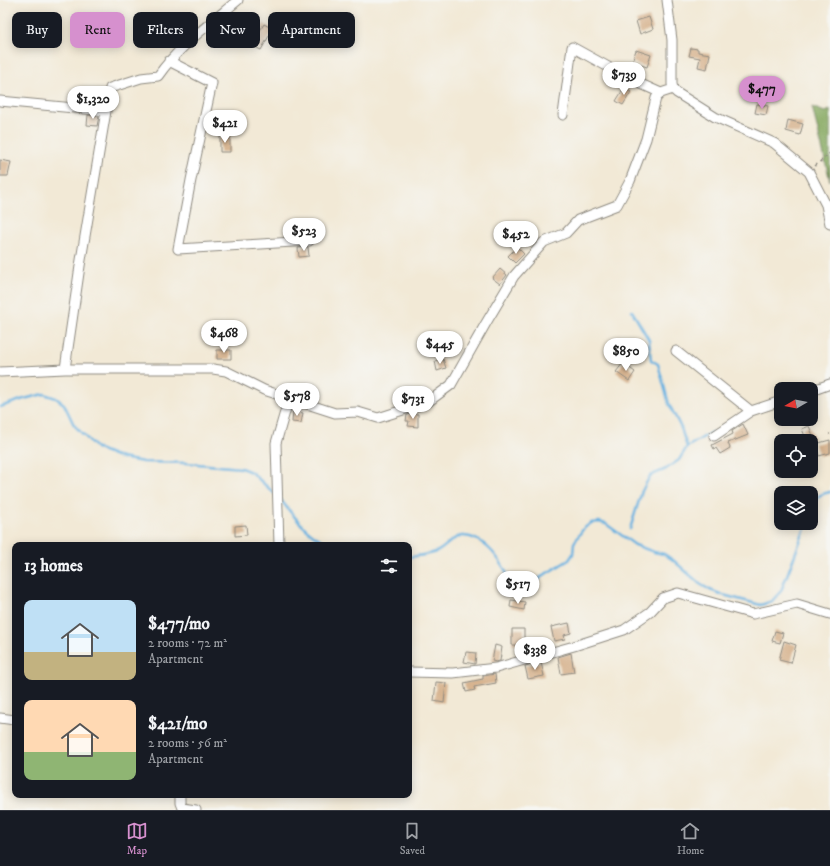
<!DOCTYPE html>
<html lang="en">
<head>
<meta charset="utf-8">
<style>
  :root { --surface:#171b24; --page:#242831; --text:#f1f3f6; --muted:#9ea1a6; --line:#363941; --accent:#d690ce }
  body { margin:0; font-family:"IM FELL DW Pica",serif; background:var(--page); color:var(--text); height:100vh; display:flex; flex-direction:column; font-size:15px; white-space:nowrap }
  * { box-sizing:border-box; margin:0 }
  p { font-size:13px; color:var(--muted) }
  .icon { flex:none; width:22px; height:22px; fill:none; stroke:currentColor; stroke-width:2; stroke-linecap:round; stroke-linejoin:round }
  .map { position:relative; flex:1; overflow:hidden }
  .sheet { position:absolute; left:12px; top:542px; width:400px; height:256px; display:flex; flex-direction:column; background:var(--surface); border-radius:8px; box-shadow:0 2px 10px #0003 }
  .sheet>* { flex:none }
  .guide { position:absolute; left:12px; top:12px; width:400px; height:36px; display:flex; gap:8px }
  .needle { width:26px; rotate:260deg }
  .tools { position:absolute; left:774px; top:382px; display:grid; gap:8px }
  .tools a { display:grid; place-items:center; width:44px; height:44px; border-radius:8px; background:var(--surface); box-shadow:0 2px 10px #0003; font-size:20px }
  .price { position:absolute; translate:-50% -34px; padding:0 9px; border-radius:14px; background:#fff; color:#222; font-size:13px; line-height:26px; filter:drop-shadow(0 1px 2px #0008) }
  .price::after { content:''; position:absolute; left:50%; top:24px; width:12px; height:9px; margin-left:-6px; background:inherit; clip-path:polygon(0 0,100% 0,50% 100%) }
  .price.current { background:var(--accent); color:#111 }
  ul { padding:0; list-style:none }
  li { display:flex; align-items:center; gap:12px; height:100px; padding:0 12px }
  li span { display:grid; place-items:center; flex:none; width:112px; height:80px; border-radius:8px; color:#555 }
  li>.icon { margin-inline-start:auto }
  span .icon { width:48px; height:48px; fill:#fffc; stroke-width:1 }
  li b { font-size:17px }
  h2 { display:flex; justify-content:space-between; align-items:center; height:48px; padding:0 12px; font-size:17px }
  .pill { padding:0 14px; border-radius:8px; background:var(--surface); box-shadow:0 2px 10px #0003; font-size:14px; line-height:36px }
  .pill.current { background:var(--accent); color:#111 }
  .tabs { display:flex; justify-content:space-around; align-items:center; height:56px; border-top:1px solid var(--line); background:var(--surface); font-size:11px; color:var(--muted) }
  .tabs a { display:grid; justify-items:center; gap:2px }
  .tabs .current { color:var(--accent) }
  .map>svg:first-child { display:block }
  .forest { fill:#82a65b; stroke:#566843 }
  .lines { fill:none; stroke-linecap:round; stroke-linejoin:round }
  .stream { stroke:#69b2e1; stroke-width:2.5 }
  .building { fill:#d7b490 }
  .street-casing { stroke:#8e8a80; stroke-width:11 }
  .path { stroke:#8e8a80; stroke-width:1.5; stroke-dasharray:3 3; stroke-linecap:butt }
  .street { stroke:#fff; stroke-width:9 }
</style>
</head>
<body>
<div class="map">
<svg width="830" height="810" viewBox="0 0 830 810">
  <rect width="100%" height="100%" fill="#f6f6f2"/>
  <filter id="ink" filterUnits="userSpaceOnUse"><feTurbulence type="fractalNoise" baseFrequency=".025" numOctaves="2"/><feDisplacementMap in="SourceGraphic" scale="8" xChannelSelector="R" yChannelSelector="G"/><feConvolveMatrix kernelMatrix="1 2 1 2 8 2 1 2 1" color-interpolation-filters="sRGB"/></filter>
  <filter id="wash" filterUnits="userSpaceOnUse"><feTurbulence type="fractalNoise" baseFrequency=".012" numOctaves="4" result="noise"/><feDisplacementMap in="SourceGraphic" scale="16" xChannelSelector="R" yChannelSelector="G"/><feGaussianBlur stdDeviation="0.9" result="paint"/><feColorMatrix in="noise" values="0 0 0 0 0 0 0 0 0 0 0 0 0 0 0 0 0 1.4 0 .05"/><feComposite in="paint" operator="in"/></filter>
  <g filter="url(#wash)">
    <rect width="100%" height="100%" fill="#f2e9d6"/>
    <path class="forest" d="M812 107 825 112 830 110V181Z"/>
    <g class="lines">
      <path class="stream" d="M0 407 24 399 44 394 56 398 64 404 74 425 96 448 121 458 143 462 187 463 241 468 251 472 274 493
        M687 447 712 432
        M280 499C292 514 306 533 324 541 330 543 337 543 343 545
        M811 513C815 500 815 495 830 492
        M630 529 642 491 650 476 666 469 679 460 687 447 681 428 669 404 658 364 651 360 649 340 632 311
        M409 557C418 556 428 555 436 552 446 548 451 537 462 536 480 535 496 554 504 568 510 579 512 590 525 593L536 586 540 578 547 573 569 560 573 554 574 543 583 529 591 523 599 522 606 524 635 545 654 552 664 554 673 560 700 584 710 590 723 595 761 605 772 601 781 591 807 523"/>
    </g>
    <g id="blocks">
      <path class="building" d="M649 17 653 29 640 34 636 21Z
        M264 24 273 29 261 50 251 45Z
        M691 48 698 49V52L710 54 707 69 698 67 700 58 689 56Z
        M636 50 651 55 647 67 632 62Z
        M624 88 631 92 623 105 616 101Z
        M757 104 768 106 766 115 755 113Z
        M88 115 99 116 97 126 87 125Z
        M788 120 803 124 800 135 786 131Z
        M220 136H230V152H220Z
        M0 160 11 162 8 176H0Z
        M520 223 530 226 528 236 517 233Z
        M308 247 309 256 299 257 298 248Z
        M517 247 524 254 515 263 508 256Z
        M500 269 507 275 500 284 492 278Z
        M217 350H231V359H217Z
        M443 359 446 368 437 371 435 361Z
        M623 363 635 372 629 381 616 372Z
        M293 411 303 413 301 423 292 422Z
        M411 414H418V427L408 426 409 421H406L407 415Z
        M743 424 748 435 728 443 730 448 720 454 716 448 714 449 712 445 733 434 732 431Z
        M809 426 814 438 807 441 802 429Z
        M830 440V453L819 456 815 444Z
        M246 525 247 535 235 536V526Z
        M511 600 525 602 524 610 510 607Z
        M569 623 571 633 564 635 565 639 554 641 551 627Z
        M512 629H524V645H512Z
        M775 631 783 633 780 643 772 641Z
        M784 641 796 645 791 663 779 660Z
        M495 645 502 647 500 661 496 662 492 661Z
        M466 652 476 653 475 664 464 662Z
        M571 653 574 672 561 674 558 657Z
        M541 662 544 676 528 679 525 666Z
        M495 674 496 683 474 687 475 690 466 692 464 683 483 679V676Z
        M436 682 446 683 444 703 434 701Z"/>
    </g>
  </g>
  <g filter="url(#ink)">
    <use href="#blocks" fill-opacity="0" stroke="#8e8a80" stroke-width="1"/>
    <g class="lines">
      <defs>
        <path id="street" d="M667 0 672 40V84L673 89 677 93 715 117 774 143 809 172 826 205 830 224
          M169 61 212 83 191 180 178 249 309 241
          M0 101 106 111 80 266 65 369
          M106 111 110 88 141 78 158 76C179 46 210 24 238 0
          M563 115 572 47 632 80 661 93
          M676 351 751 411
          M0 372 65 369H213L226 371 264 390 335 413 358 412 378 418 428 402 451 385 486 323 514 276 544 242 566 233 578 220 617 205 630 181 646 139 656 98 661 93 673 89
          M811 391 830 384
          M714 436 751 411 781 401
          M279 545 276 443 289 398
          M409 672 453 673 496 668 574 646 624 630 650 612 663 598 678 593 753 614 797 604 830 614
          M0 718 15 720
          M180 795V803L182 808 196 810"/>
      </defs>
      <use href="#street" class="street-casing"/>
      <path class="path" d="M815 166 830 153
        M829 434H830"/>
      <use href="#street" class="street"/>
    </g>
  </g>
</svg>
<div class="tools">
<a><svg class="needle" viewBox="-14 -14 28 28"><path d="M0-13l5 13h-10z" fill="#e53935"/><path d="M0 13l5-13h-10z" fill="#9ea1a6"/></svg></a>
<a><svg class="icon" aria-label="locate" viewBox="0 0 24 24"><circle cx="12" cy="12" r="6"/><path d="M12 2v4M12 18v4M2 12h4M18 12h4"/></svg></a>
<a><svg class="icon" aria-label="layers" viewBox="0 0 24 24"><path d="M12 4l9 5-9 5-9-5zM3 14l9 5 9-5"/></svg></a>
</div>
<b class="price" style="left:624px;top:96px">$739</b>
<b class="price current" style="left:762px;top:110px">$477</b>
<b class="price" style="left:93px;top:120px">$1,320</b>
<b class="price" style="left:225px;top:144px">$421</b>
<b class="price" style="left:304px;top:252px">$523</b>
<b class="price" style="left:516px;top:255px">$452</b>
<b class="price" style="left:224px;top:354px">$468</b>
<b class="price" style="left:440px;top:365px">$445</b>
<b class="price" style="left:626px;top:372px">$850</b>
<b class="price" style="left:297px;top:417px">$578</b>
<b class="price" style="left:413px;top:420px">$731</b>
<b class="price" style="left:518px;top:605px">$517</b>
<b class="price" style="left:535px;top:671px">$338</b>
<div class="guide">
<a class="pill">Buy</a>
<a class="pill current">Rent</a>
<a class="pill">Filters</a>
<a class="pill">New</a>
<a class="pill">Apartment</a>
</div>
<section class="sheet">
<h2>13 homes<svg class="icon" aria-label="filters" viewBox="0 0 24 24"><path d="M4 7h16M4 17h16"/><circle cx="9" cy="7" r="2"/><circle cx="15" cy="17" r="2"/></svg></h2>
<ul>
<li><span style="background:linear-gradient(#bfe0f5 65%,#c2b280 0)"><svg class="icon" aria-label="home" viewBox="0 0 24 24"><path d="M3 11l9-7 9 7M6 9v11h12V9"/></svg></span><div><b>$477/mo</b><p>2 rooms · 72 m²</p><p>Apartment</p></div></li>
<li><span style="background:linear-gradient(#ffd9b3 65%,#8fb573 0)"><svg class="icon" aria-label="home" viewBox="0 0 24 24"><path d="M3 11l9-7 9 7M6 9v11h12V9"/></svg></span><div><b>$421/mo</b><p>2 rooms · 56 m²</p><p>Apartment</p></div></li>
</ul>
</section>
</div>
<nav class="tabs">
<a class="current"><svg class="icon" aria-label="map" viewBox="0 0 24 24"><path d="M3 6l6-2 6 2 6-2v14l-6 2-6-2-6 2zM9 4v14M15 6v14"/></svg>Map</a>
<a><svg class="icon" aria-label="saved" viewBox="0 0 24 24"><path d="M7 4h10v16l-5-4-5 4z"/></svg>Saved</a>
<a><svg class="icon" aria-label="home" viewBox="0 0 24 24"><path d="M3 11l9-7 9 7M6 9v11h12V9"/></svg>Home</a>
</nav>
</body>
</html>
